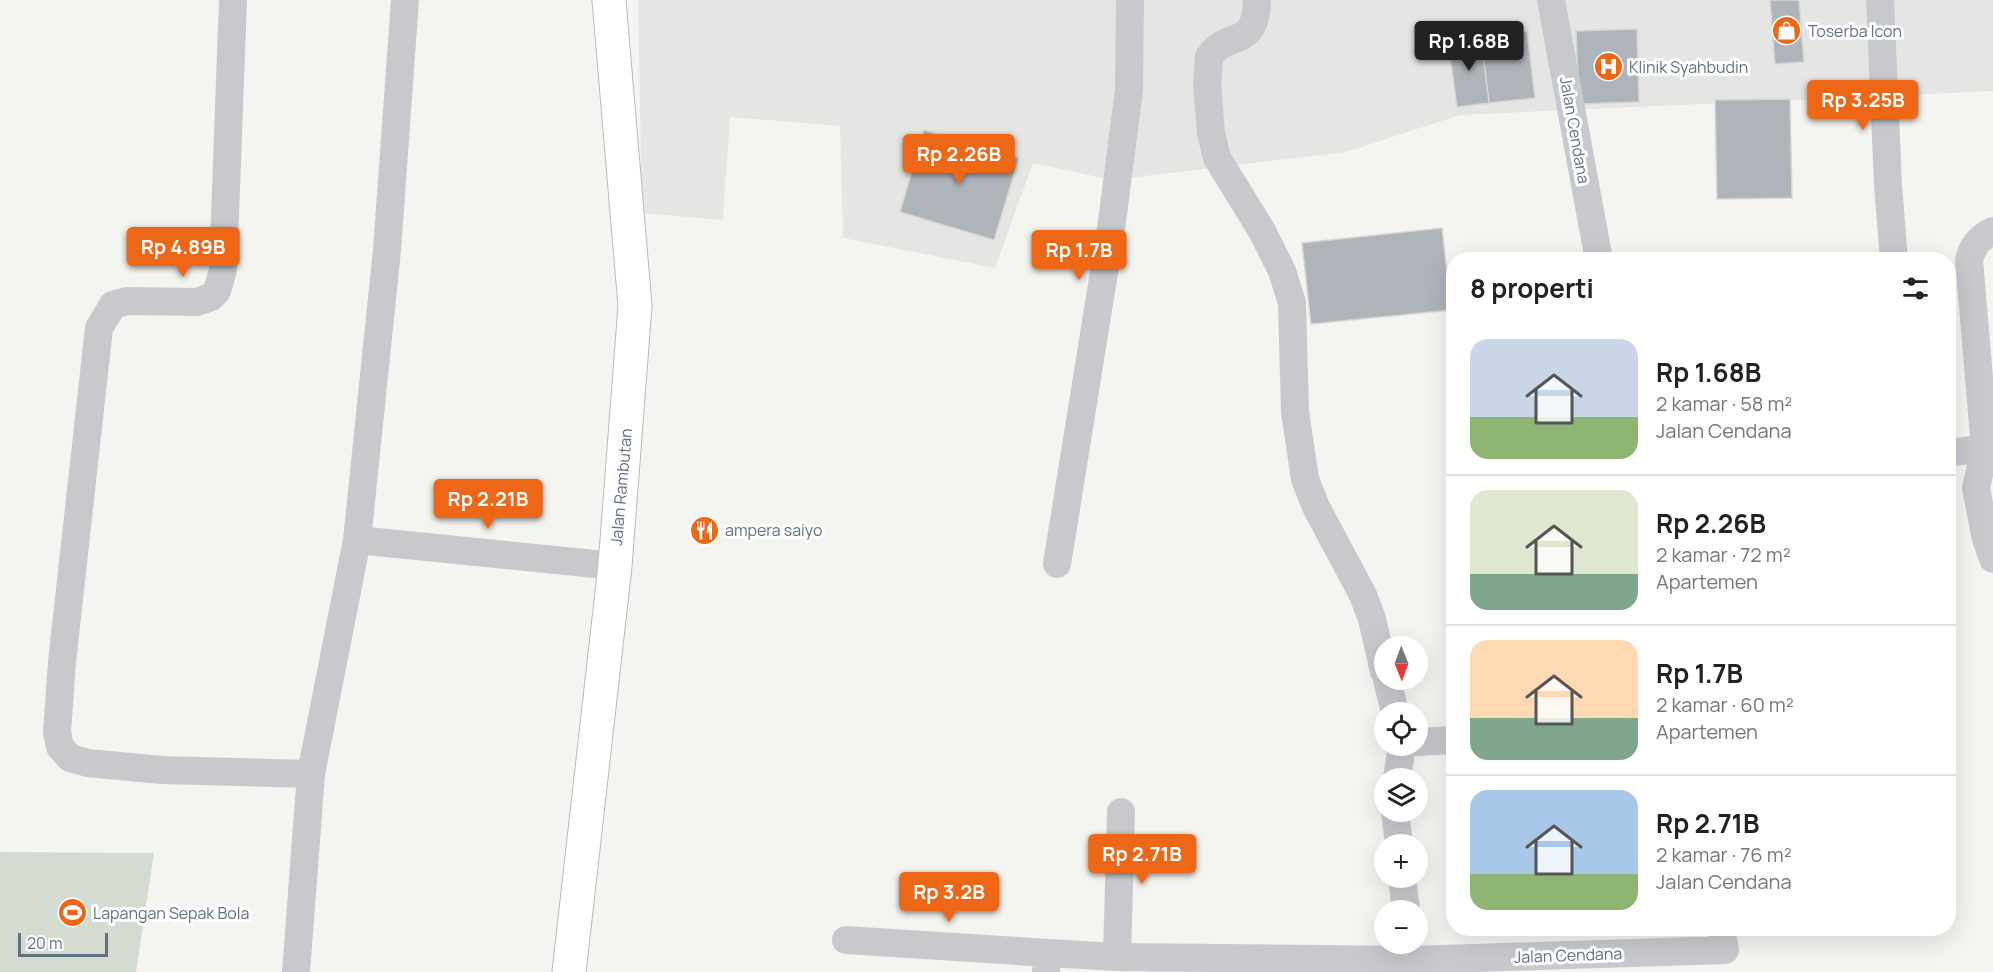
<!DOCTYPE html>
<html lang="id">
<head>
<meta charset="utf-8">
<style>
  :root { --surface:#fff; --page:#f2f2f2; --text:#222; --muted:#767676; --line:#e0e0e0; --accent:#ee6717 }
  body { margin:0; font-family:Manrope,sans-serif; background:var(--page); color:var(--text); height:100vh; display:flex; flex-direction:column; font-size:22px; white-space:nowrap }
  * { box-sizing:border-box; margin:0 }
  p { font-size:20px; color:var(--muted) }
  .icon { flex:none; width:33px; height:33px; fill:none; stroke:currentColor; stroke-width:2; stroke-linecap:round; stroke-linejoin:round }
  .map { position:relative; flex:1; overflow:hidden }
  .sheet { position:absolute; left:1446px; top:252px; width:510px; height:684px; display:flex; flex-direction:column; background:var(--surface); border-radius:24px; box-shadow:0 6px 24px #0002 }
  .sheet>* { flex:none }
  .needle { width:39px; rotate:179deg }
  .controls { position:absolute; left:1374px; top:636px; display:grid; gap:12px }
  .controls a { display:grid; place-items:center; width:54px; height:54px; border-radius:50%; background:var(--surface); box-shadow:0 6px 24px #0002; font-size:30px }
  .scale { position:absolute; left:18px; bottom:15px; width:90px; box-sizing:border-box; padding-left:6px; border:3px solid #627084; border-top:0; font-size:16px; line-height:21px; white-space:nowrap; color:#627084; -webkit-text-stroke:4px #fff; paint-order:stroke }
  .price { position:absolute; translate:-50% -51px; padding:0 14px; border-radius:6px; background:var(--accent); color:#fff; font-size:20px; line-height:39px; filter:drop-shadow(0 2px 3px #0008) }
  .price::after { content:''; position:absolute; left:50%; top:36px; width:18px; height:14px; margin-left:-9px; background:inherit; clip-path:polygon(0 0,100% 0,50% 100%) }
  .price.active { background:#222; color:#fff }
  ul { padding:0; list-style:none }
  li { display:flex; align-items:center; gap:18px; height:150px; padding:0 24px }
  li+li { border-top:2px solid var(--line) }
  li span { display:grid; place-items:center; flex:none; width:168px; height:120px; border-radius:18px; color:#555 }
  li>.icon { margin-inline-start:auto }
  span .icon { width:72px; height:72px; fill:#fffc; stroke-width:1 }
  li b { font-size:26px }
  h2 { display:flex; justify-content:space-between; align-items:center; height:72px; padding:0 24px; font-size:26px }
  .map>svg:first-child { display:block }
  .built { fill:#e5e6e4 }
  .green { fill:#d4dcd1 }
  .building { fill:#afb4bb; stroke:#d6d6d3; stroke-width:1.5 }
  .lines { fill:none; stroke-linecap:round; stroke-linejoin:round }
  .secondary-casing { stroke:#b6bac0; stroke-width:35 }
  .minor { stroke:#c7c9cd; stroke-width:28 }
  .secondary { stroke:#fff; stroke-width:33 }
  .labels { text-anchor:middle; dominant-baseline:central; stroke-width:6; stroke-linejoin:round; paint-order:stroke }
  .poi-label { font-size:16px; fill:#627084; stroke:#fff; text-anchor:start }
  .street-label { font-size:16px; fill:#627084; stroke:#fff }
</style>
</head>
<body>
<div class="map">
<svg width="1993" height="972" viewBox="0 0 1993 972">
  <rect width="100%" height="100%" fill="#f4f5f0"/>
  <path class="built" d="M638 0H1993V91L1460 115 1346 152 1112 180 1033 163 995 268 843 238 840 126 730 117 723 220 642 213Z"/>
  <path class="green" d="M0 852 154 853 136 972H0Z"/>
  <path class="building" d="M1770 0H1799L1804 62 1775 64Z
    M1637 29 1639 102 1579 104 1576 31Z
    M1527 31 1535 98 1489 103 1481 36Z
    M1481 36 1489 103 1457 107 1448 41Z
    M1790 99 1792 198 1717 199 1715 100Z
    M924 130 1019 158 994 240 900 212Z
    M1442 228 1451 310 1311 324 1302 243Z"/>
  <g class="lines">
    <defs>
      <path id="secondary" d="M569 972 615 566 635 306 609 0"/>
    </defs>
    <use href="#secondary" class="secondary-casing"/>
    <path class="minor" d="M233 0 223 270 217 291 211 297 197 302 127 301 113 305 99 328 62 662 57 732 60 747 70 758 88 763 162 770 311 774
      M1257 0C1256 51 1227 29 1209 57L1207 85 1211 133 1217 158 1262 231 1282 271 1292 303 1295 412 1305 479 1316 507 1363 595 1372 619 1384 671
      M1551 0 1599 260
      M1880 0 1888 185 1894 260
      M1985 448 1976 488 1986 539 1993 559
      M1948 453 1985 448 1969 260C1972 246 1980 237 1993 231
      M357 540 615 566
      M1057 564 1111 229 1129 90 1130 0
      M1387 680 1395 712
      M1418 742 1454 740
      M1397 778 1402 746
      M1395 812 1399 844
      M1402 878 1406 910
      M846 940 1048 953
      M1117 957 1121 812
      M296 972 311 774 357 540 387 250 405 0
      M1046 972 1048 953 1117 957 1411 960 1725 950 1721 928"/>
    <use href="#secondary" class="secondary"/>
  </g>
  <defs>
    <symbol id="shop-disc" viewBox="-11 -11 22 22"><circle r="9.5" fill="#ee6717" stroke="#fff"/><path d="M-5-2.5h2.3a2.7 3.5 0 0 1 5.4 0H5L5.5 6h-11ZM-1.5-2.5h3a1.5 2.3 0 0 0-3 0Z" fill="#fff"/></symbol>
    <symbol id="hospital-disc" viewBox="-11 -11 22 22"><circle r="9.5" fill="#ee6717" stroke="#fff"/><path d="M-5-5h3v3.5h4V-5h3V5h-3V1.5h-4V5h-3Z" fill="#fff"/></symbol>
    <symbol id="restaurant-disc" viewBox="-11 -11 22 22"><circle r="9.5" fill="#ee6717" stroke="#fff"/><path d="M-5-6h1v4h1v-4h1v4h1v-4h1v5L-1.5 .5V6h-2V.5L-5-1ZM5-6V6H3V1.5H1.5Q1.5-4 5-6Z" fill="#fff"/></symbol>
    <symbol id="stadium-disc" viewBox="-11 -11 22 22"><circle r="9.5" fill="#ee6717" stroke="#fff"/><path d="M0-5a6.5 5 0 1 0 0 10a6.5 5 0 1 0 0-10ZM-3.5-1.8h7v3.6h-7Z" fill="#fff"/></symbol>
  </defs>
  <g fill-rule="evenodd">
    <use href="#shop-disc" x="1770" y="14" width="33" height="33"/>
    <use href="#hospital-disc" x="1592" y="50" width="33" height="33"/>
    <use href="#restaurant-disc" x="688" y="514" width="33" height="33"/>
    <use href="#stadium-disc" x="56" y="896" width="33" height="33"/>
  </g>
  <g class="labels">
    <g class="poi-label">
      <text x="1808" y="31">Toserba Icon</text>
      <text x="1629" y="67">Klinik Syahbudin</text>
      <text x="725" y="530">ampera saiyo</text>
      <text x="93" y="913">Lapangan Sepak Bola</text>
    </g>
    <g class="street-label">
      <text transform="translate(1575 130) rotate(80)">Jalan Cendana</text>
      <text transform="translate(621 487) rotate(-85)">Jalan Rambutan</text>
      <text transform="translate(1568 955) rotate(-2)">Jalan Cendana</text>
    </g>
  </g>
</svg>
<div class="controls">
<a><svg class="needle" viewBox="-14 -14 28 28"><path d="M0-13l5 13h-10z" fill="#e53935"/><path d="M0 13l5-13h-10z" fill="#767676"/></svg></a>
<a><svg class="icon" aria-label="locate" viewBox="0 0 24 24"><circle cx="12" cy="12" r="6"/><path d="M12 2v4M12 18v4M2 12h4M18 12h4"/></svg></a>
<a><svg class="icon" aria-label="layers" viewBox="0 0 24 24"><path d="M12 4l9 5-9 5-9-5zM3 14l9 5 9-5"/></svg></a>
<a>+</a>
<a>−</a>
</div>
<div class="scale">20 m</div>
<b class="price active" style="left:1469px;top:72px">Rp 1.68B</b>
<b class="price" style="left:1863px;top:131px">Rp 3.25B</b>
<b class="price" style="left:959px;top:185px">Rp 2.26B</b>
<b class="price" style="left:183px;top:278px">Rp 4.89B</b>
<b class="price" style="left:1079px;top:281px">Rp 1.7B</b>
<b class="price" style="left:488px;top:530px">Rp 2.21B</b>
<b class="price" style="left:1142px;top:885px">Rp 2.71B</b>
<b class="price" style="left:949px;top:923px">Rp 3.2B</b>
<section class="sheet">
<h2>8 properti<svg class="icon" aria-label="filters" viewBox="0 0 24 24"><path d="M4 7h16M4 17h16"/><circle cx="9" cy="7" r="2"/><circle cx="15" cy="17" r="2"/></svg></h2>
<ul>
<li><span style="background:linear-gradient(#c9d6e8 65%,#8fb573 0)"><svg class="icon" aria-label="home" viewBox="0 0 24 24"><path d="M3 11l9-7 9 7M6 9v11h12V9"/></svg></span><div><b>Rp 1.68B</b><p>2 kamar · 58 m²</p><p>Jalan Cendana</p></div></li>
<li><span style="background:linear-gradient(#dfe7d0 70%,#7fa58c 0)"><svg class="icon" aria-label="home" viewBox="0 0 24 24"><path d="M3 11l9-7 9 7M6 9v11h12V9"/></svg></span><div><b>Rp 2.26B</b><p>2 kamar · 72 m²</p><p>Apartemen</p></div></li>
<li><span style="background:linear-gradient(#ffd9b3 65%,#7fa58c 0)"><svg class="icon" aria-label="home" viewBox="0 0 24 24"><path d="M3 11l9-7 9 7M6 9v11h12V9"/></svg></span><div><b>Rp 1.7B</b><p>2 kamar · 60 m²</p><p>Apartemen</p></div></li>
<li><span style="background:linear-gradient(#a9c7e8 70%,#8fb573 0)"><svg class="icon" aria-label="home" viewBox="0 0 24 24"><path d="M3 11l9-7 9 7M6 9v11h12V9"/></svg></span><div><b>Rp 2.71B</b><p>2 kamar · 76 m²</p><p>Jalan Cendana</p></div></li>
</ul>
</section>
</div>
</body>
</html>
